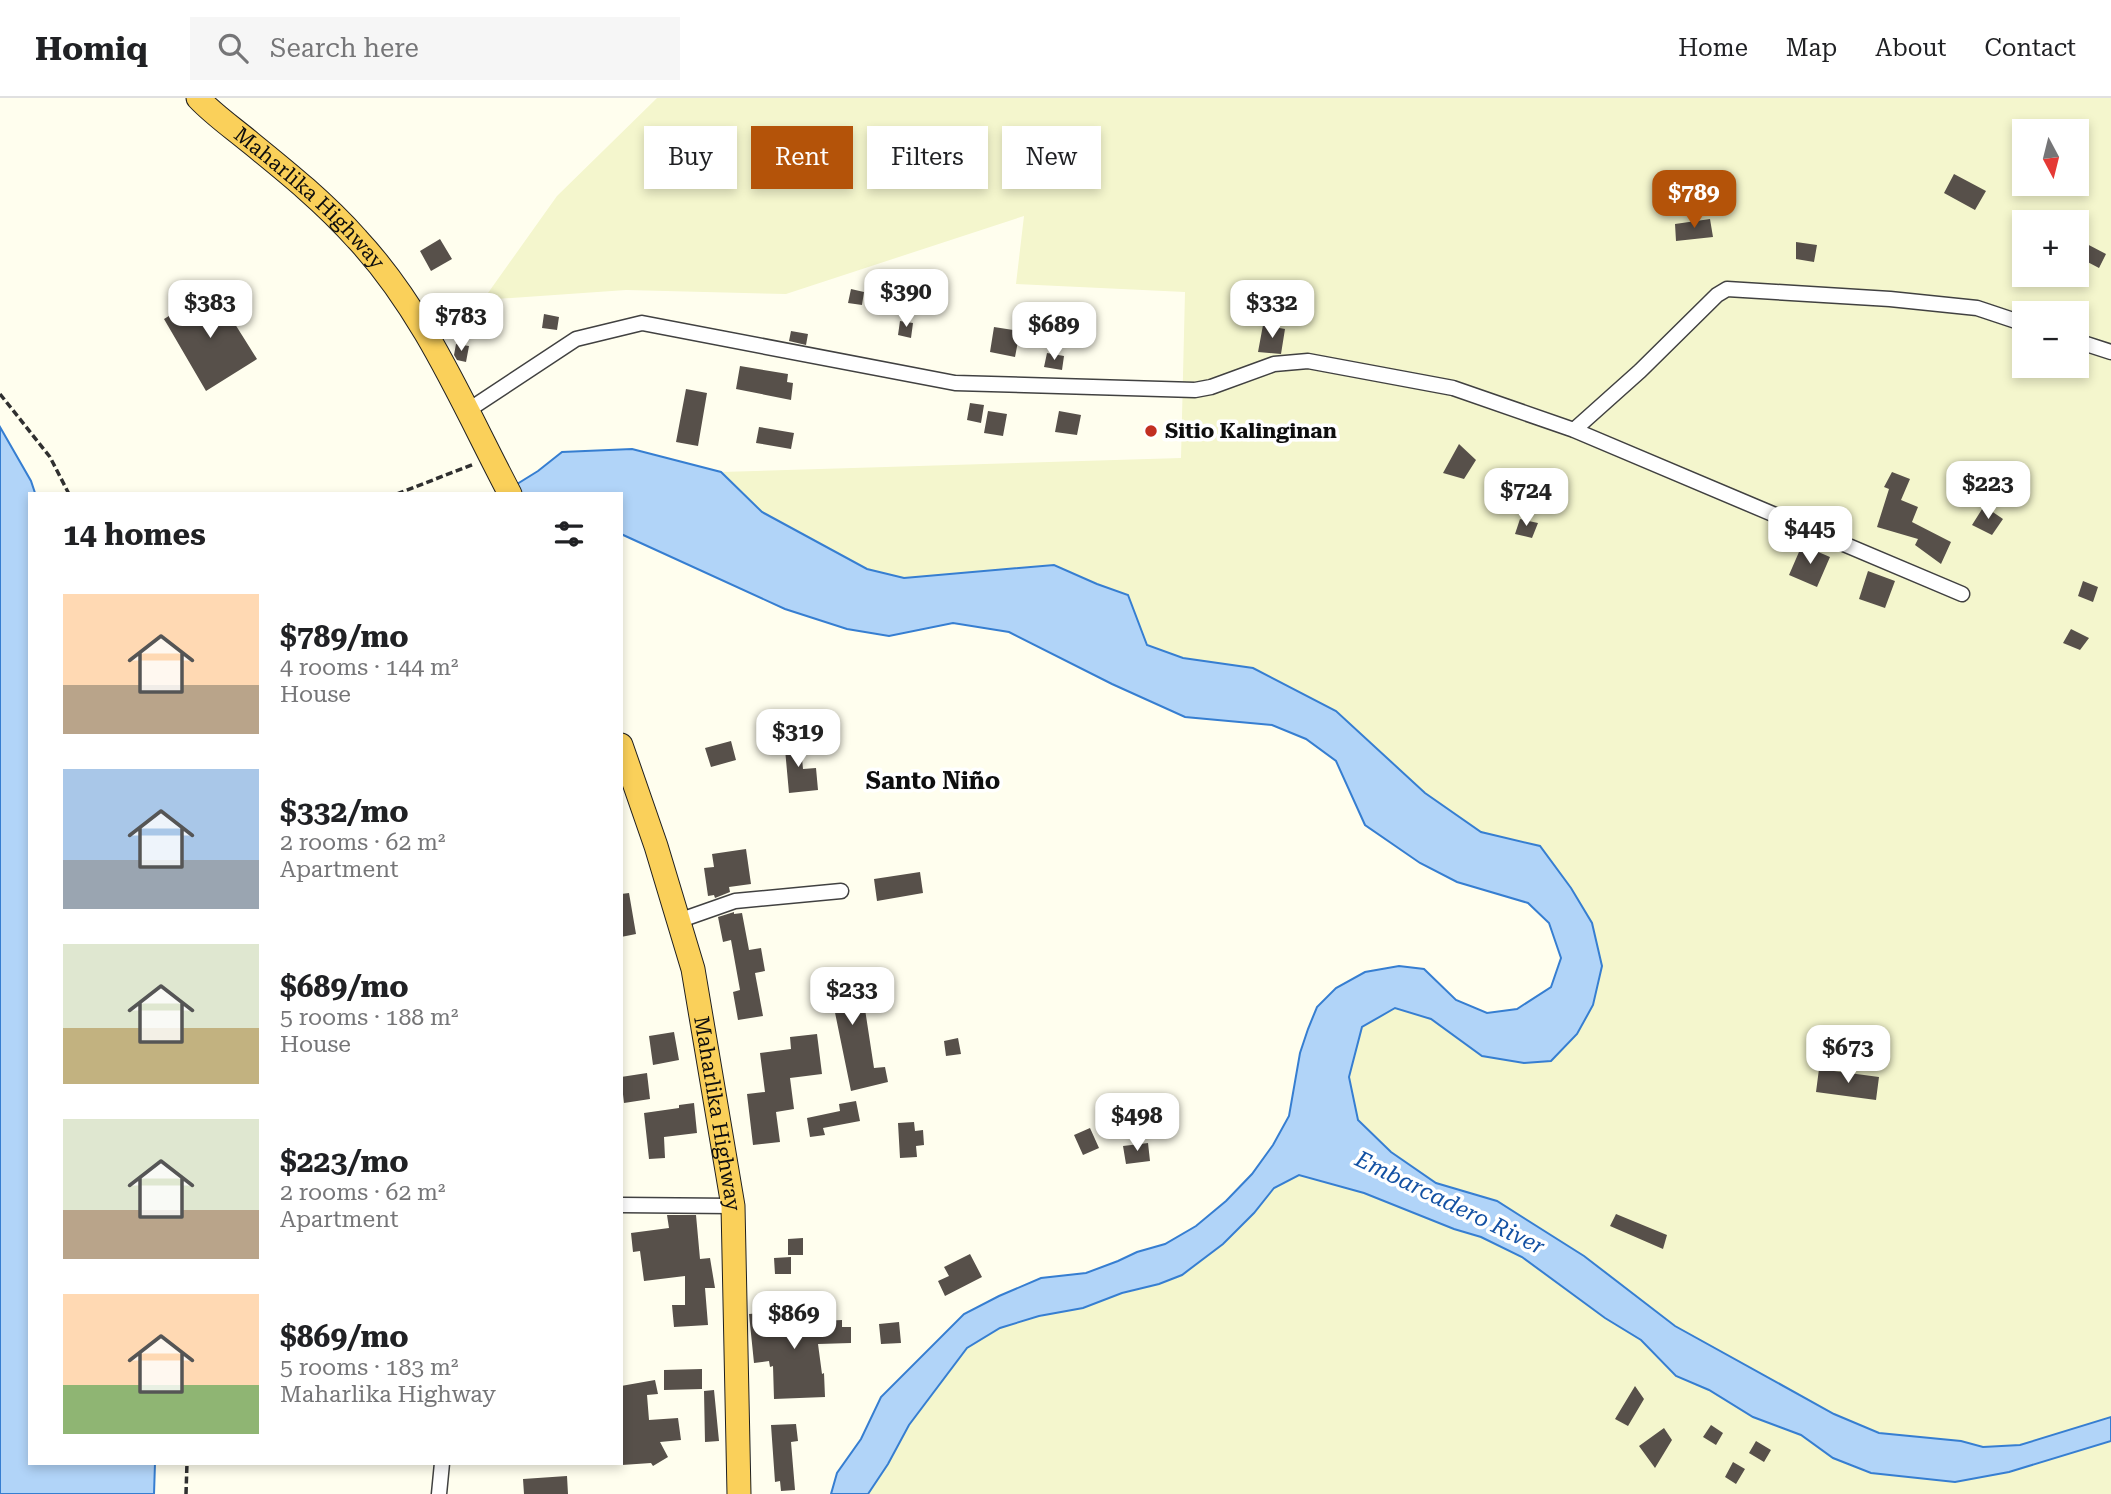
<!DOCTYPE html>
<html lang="en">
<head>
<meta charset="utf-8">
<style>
  :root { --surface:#fff; --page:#f6f6f6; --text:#202124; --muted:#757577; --line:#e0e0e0; --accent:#b45309 }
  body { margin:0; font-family:"Roboto Serif",serif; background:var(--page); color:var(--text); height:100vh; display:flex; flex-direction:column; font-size:26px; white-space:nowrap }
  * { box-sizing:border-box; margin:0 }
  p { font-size:23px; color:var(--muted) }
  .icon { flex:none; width:38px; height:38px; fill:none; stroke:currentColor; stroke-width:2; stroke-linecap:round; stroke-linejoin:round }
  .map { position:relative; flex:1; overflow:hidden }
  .panel { position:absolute; left:28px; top:394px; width:595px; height:973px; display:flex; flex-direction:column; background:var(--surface); border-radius:0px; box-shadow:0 4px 10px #0003 }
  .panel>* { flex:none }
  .guide { position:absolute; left:644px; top:28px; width:665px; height:63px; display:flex; gap:14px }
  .needle { width:46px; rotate:173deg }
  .tools { position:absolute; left:2012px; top:21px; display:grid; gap:14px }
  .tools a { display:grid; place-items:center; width:77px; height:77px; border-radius:0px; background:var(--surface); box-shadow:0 4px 10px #0003; font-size:35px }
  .price { position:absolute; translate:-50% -60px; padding:0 16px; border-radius:14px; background:#fff; color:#222; font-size:23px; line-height:46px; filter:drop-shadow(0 2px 4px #0008) }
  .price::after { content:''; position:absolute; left:50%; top:42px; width:21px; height:16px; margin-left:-10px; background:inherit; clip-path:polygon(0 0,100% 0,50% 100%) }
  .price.selected { background:var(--accent); color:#fff }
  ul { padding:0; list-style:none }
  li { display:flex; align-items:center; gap:21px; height:175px; padding:0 35px }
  li span { display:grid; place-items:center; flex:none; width:196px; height:140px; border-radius:0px; color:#555 }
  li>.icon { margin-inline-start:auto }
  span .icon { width:84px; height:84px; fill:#fffc; stroke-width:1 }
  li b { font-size:30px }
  h2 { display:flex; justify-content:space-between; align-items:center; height:84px; padding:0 35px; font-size:30px }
  .tag { padding:0 24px; border-radius:0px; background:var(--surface); box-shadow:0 4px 10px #0003; font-size:24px; line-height:63px }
  .tag.selected { background:var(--accent); color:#fff }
  header { display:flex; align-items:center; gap:42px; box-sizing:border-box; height:98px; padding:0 35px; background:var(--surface); border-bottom:2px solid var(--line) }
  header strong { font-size:33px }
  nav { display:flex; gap:38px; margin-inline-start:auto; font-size:24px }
  .search { width:490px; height:63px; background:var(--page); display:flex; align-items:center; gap:18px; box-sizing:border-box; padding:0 24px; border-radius:0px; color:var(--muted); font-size:26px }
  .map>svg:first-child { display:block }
  .farmland { fill:#f4f6cd; fill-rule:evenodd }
  .water { fill:#b1d4f8; stroke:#367ed1; stroke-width:2 }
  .building { fill:#57504a }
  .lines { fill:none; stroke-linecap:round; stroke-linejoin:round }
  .minor-casing { stroke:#414141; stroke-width:17 }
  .trunk-casing { stroke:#1f1f1f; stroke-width:25 }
  .path { stroke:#303030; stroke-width:3.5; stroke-dasharray:7 3.5; stroke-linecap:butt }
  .minor { stroke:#fff; stroke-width:14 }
  .trunk { stroke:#fad05a; stroke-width:23 }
  .poi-dot { fill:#c22f21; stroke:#fff; stroke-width:2.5 }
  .labels { text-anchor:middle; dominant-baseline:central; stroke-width:7; stroke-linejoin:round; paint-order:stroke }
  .street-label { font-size:21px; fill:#0e0e0e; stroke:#fff }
  .poi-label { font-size:21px; font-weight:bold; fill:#0e0e0e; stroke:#fff; text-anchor:start }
  .water-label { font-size:23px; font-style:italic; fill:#1351a3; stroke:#fff }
  .quarter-label { font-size:24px; font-weight:bold; fill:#0e0e0e; stroke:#fff }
</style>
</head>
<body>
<header>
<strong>Homiq</strong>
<div class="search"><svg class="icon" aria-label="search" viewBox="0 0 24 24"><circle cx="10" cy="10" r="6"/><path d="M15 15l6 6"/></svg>Search here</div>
<nav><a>Home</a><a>Map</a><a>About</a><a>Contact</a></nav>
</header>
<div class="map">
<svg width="2111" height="1396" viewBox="0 0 2111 1396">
  <rect width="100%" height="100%" fill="#fffeee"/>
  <path class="farmland" d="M657 0H2111V1319L2021 1347 1983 1349 1961 1343 1879 1335 1834 1316 1675 1228 1584 1158 1497 1103 1436 1085 1391 1054 1358 1022 1349 979 1362 929 1395 910 1431 921 1482 958 1524 965 1551 963 1577 936 1593 907 1602 868 1592 825 1571 790 1540 748 1481 734 1425 695 1336 613 1253 571 1183 560 1147 547 1128 497 1097 486 1054 467 903 480 867 471 762 414 721 374 1181 360 1185 194 1016 186 1024 118 786 196 626 192 483 202 557 98ZM2025 33H2077V86H2025ZM2025 124H2077V177H2025ZM2025 215H2077V268H2025Z
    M1299 1077 1364 1095 1454 1131 1481 1139 1522 1159 1605 1220 1641 1242 1676 1278 1709 1292 1753 1319 1801 1337 1833 1360 1955 1384 2009 1374 2111 1343V1396H868L888 1366 909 1327 967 1250 1000 1230 1159 1186 1182 1177 1223 1146 1254 1115 1274 1090Z"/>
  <path class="water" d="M0 329 31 383 35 395 30 396V1365H155L154 1396H0Z
    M632 351 721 374 762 414 867 471 904 480 1054 467 1097 486 1128 497 1147 547 1183 560 1253 570 1336 613 1425 695 1481 734 1540 748 1571 790 1592 825 1602 868 1593 907 1577 936 1551 963 1524 965 1482 958 1431 921 1395 910 1362 929 1349 979 1358 1022 1391 1054 1436 1085 1497 1103 1584 1158 1675 1228 1834 1316 1879 1335 1961 1343 1983 1349 2020 1347 2111 1319V1343L2009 1374 1955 1384 1871 1375 1833 1360 1801 1337 1753 1319 1709 1292 1676 1278 1641 1242 1605 1220 1522 1159 1481 1139 1454 1131 1364 1095 1299 1077 1274 1090 1254 1115 1223 1146 1182 1177 1159 1186 1122 1195 1083 1210 1039 1218 1000 1230 967 1250 909 1327 888 1366 868 1396H831L837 1375 861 1341 881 1299 964 1216 999 1198 1041 1180 1086 1175 1118 1163 1137 1154 1165 1146 1196 1128 1226 1103 1252 1076 1273 1047 1289 1018 1300 955 1308 931 1317 909 1336 890 1365 874 1399 868 1424 871 1456 902 1487 915 1517 911 1551 889 1561 860 1549 825 1528 805 1457 784 1420 765 1365 727 1336 663 1306 641 1272 627 1185 619 1112 586 1009 534 953 525 889 538 847 531 785 511 621 436V396H501L538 373 562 354Z"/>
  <path class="building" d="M1954 76 1986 93 1975 112 1944 95Z
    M1710 121 1713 139 1676 143 1675 126Z
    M440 141 452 161 431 173 420 153Z
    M1796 144 1817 147 1814 164 1796 161Z
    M2085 145 2106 156 2099 170 2078 159Z
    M213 191 257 261 206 293 164 221Z
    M851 191 864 194 862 207 848 205Z
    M544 216 559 219 557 232 542 230Z
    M1058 217 1075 219 1072 234 1056 231Z
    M900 223 913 225 911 240 898 237Z
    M1263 227 1285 231 1281 256 1258 254Z
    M994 229 1020 233 1015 259 990 254Z
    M791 233 808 236 806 247 789 243Z
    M456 246 469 248 466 264 457 262 454 257Z
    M1047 255 1064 258 1062 272 1044 269Z
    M740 268 788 276 787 284 793 285 791 302 736 291Z
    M686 291 707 295 698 348 676 344Z
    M970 305 984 307 981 325 967 322Z
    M988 313 1007 316 1003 338 984 335Z
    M1059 313 1081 317 1077 337 1055 334Z
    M759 329 794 335 791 351 756 345Z
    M1459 346 1476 362 1464 381 1443 375Z
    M1892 374 1910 381 1901 402 1918 409 1912 424 1951 444 1941 466 1915 447 1918 441 1877 429 1889 391 1884 389Z
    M1984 408 2003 421 1992 437 1972 427Z
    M1520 421 1538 425 1532 440 1515 436Z
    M1802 447 1830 459 1817 489 1789 477Z
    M1868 473 1895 483 1885 510 1859 501Z
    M2083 483 2098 489 2093 504 2078 498Z
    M2071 531 2089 540 2080 552 2063 545Z
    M800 639 803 671 816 670 818 692 789 695 784 640Z
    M731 643 736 662 711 669 705 650Z
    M746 751 751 786 729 789 730 794 715 800 714 797 708 798 704 770 714 769 712 756Z
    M920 774 923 795 877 803 874 781Z
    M629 795 636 836 621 839V796Z
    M734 814V816L742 815 749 852 761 850 765 873 755 875 763 918 738 922 733 894 740 892 731 842 723 844 718 819Z
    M859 872 874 970 885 969 888 984 851 993 831 895 817 898 814 878Z
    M674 934 679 962 653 967 649 938Z
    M817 936 822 976 790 980 794 1011 776 1014 780 1044 753 1047 747 996 765 994 760 955 791 951 790 939Z
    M958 940 961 956 946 958 944 943Z
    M1819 971 1879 979 1876 1002 1816 994Z
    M647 975 650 1001 624 1005 621 979Z
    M1124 1001 1127 1016 1112 1019 1110 1003Z
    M856 1003 860 1023 823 1030 825 1037 810 1039 807 1020 840 1013 839 1006Z
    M694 1005 697 1035 664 1039 665 1060 649 1061 644 1015 679 1010V1007Z
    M914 1024 915 1033 923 1032 924 1047 916 1048 917 1059 900 1060 898 1025Z
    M1090 1030 1099 1050 1083 1057 1074 1037Z
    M1148 1045 1150 1063 1126 1066 1123 1048Z
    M1616 1116 1667 1137 1663 1151 1610 1128Z
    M667 1117H696L700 1161 710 1160 715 1190H705L708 1227 674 1229 672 1207H685V1178L644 1183 640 1153 633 1154 631 1135 669 1130Z
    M803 1140V1157H788V1141Z
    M970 1156 982 1179 945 1198 938 1183 949 1178 944 1169Z
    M791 1159V1176H775L774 1160Z
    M800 1212 801 1224 842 1222V1229H851V1245L818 1246 822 1276 824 1275 825 1299 774 1301 773 1268 770 1269 769 1263 754 1265 749 1216Z
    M899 1224 901 1245 881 1246 879 1226Z
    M702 1271V1291L664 1292V1272Z
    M655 1282 658 1296 647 1297 649 1322 678 1320 681 1342 660 1344 668 1359 653 1368 651 1365 622 1367 621 1288Z
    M1635 1288 1644 1301 1628 1328 1615 1321Z
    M714 1292 719 1343 705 1344 704 1293Z
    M796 1326 798 1343 791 1344 795 1392 781 1393 780 1383 775 1384 771 1327Z
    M1711 1327 1723 1335 1716 1347 1703 1339Z
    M1664 1330 1672 1342 1655 1370 1639 1348Z
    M1756 1343 1771 1352 1764 1364 1749 1355Z
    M1733 1364 1745 1371 1736 1386 1725 1379Z
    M567 1378 568 1396H524L523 1381Z"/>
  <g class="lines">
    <defs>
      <path id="minor" d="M2077 243 2111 254
        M467 313 576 241 642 225 955 285 1195 292 1211 289 1274 266 1308 263 1453 290 1574 332 1962 496
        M1574 332 1640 273 1717 197 1727 191 1890 201 1977 210 2025 226
        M678 823 735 803 841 793
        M621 1107 733 1108
        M439 1396 442 1365"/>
      <g id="trunk">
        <path id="s1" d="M198 0C214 17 233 30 251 45 288 75 325 105 357 141 425 214 464 309 510 396"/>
        <path id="s2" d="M621 647 656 748 693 871 733 1108 739 1396"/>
      </g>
    </defs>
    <use href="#minor" class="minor-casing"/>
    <use href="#trunk" class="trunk-casing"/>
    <path class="path" d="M0 296 50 359 69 396
      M397 396 474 366
      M186 1396 187 1365"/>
    <use href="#minor" class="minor"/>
    <use href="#trunk" class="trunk"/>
  </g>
  <circle class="poi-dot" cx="1151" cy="333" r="7"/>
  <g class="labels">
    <g class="street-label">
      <text stroke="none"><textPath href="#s1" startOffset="150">Maharlika Highway</textPath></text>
      <text stroke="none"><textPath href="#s2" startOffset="382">Maharlika Highway</textPath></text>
    </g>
    <g class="poi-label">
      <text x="1165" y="333">Sitio Kalinginan</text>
    </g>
    <g class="water-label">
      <text transform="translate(1450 1105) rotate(26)">Embarcadero River</text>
    </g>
    <g class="quarter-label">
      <text x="933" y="683">Santo Niño</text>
    </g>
  </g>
</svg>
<div class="tools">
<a><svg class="needle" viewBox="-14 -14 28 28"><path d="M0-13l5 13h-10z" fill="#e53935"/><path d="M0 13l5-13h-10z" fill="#757577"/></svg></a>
<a>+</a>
<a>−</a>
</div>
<b class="price selected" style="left:1694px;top:132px">$789</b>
<b class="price" style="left:906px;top:231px">$390</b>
<b class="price" style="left:210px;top:242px">$383</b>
<b class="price" style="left:1272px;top:242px">$332</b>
<b class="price" style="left:461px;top:255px">$783</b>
<b class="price" style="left:1054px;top:264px">$689</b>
<b class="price" style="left:1988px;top:423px">$223</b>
<b class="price" style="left:1526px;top:430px">$724</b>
<b class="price" style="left:1810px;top:468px">$445</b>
<b class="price" style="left:798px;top:671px">$319</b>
<b class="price" style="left:852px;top:929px">$233</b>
<b class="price" style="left:1848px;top:987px">$673</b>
<b class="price" style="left:1137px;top:1055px">$498</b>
<b class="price" style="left:794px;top:1253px">$869</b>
<div class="guide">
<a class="tag">Buy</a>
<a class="tag selected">Rent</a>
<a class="tag">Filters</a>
<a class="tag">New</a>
</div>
<section class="panel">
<h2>14 homes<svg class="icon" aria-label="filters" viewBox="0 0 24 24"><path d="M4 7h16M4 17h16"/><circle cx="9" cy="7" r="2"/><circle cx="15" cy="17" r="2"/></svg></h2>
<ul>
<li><span style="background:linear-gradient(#ffd9b3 65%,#b9a48a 0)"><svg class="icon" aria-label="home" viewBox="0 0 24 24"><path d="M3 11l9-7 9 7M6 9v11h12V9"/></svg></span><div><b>$789/mo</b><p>4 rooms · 144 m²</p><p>House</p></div></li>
<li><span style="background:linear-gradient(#a9c7e8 65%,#9aa5b1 0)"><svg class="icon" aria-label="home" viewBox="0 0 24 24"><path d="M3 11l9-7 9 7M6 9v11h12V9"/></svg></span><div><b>$332/mo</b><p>2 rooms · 62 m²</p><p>Apartment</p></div></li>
<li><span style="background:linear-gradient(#dfe7d0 60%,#c2b280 0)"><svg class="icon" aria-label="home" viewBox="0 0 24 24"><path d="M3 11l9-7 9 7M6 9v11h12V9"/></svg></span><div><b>$689/mo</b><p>5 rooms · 188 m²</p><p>House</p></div></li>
<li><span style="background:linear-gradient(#dfe7d0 65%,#b9a48a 0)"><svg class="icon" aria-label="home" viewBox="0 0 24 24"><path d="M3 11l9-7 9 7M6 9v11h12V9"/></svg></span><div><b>$223/mo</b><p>2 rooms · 62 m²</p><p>Apartment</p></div></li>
<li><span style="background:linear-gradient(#ffd9b3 65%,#8fb573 0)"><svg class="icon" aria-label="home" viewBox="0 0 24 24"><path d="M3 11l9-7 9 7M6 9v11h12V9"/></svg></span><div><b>$869/mo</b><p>5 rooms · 183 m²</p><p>Maharlika Highway</p></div></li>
</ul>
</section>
</div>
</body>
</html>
